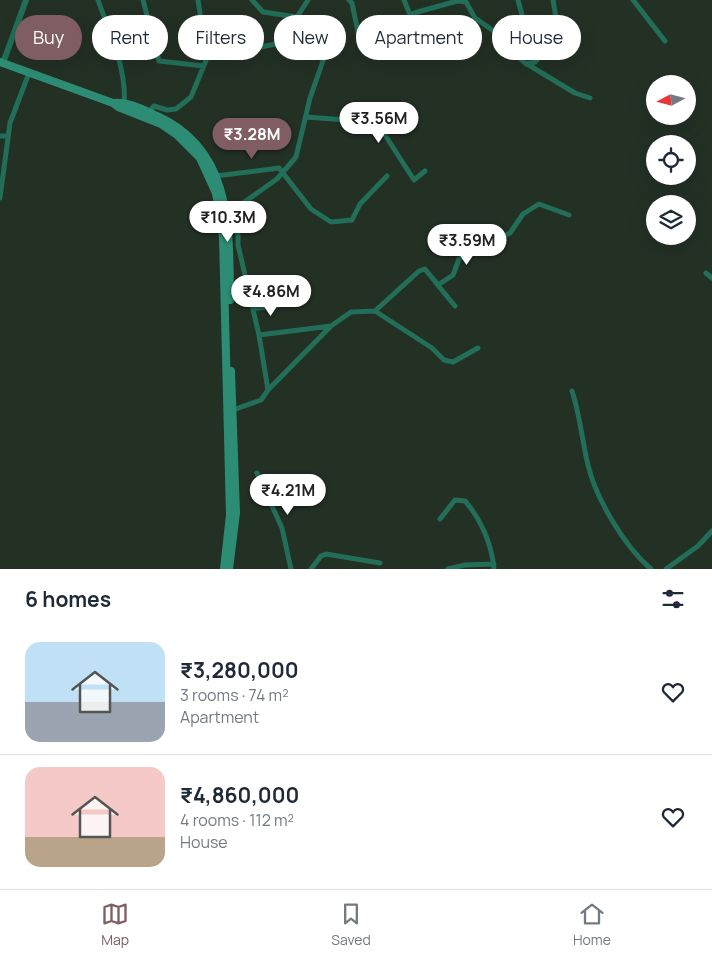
<!DOCTYPE html>
<html lang="en">
<head>
<meta charset="utf-8">
<style>
  :root { --surface:#fff; --page:#f2f2f3; --text:#1f2937; --muted:#747a83; --line:#e0e1e3; --accent:#7f5d62 }
  body { margin:0; font-family:Manrope,sans-serif; background:var(--page); color:var(--text); height:100vh; display:flex; flex-direction:column; font-size:19px; white-space:nowrap }
  * { box-sizing:border-box; margin:0 }
  p { font-size:16px; color:var(--muted) }
  .icon { flex:none; width:28px; height:28px; fill:none; stroke:currentColor; stroke-width:2; stroke-linecap:round; stroke-linejoin:round }
  .map { position:relative; height:569px; overflow:hidden }
  .panel { display:flex; flex-direction:column; background:var(--surface); flex:1 }
  .panel>* { flex:none }
  .banner { position:absolute; left:15px; top:15px; width:682px; height:45px; display:flex; gap:10px }
  .needle { width:32px; rotate:263deg }
  .tools { position:absolute; left:646px; top:75px; display:grid; gap:10px }
  .tools a { display:grid; place-items:center; width:50px; height:50px; border-radius:50%; background:var(--surface); box-shadow:0 5px 20px #0002; font-size:25px }
  .price { position:absolute; translate:-50% -42px; padding:0 11px; border-radius:18px; background:#fff; color:#222; font-size:16px; line-height:32px; filter:drop-shadow(0 1px 2px #0008) }
  .price::after { content:''; position:absolute; left:50%; top:30px; width:15px; height:11px; margin-left:-8px; background:inherit; clip-path:polygon(0 0,100% 0,50% 100%) }
  .price.selected { background:var(--accent); color:#fff }
  ul { padding:0; list-style:none }
  li { display:flex; align-items:center; gap:15px; height:125px; padding:0 25px }
  li+li { border-top:1px solid var(--line) }
  li span { display:grid; place-items:center; flex:none; width:140px; height:100px; border-radius:15px; color:#555 }
  li>.icon { margin-inline-start:auto }
  span .icon { width:60px; height:60px; fill:#fffc; stroke-width:1 }
  li b { font-size:21px }
  h2 { display:flex; justify-content:space-between; align-items:center; height:60px; padding:0 25px; font-size:21px }
  .tag { padding:0 18px; border-radius:22px; background:var(--surface); box-shadow:0 5px 20px #0002; font-size:18px; line-height:45px }
  .tag.selected { background:var(--accent); color:#fff }
  .menu { display:flex; justify-content:space-around; align-items:center; height:70px; border-top:1px solid var(--line); background:var(--surface); font-size:14px; color:var(--muted) }
  .menu a { display:grid; justify-items:center; gap:2px }
  .menu .selected { color:var(--accent) }
  .map>svg:first-child { display:block }
  .lines { fill:none; stroke-linecap:round; stroke-linejoin:round }
  .minor { stroke:#226e59; stroke-width:5 }
  .tertiary { stroke:#226e59; stroke-width:6 }
  .secondary { stroke:#2d8d74; stroke-width:8 }
</style>
</head>
<body>
<div class="map">
<svg width="712" height="569" viewBox="0 0 712 569">
  <rect width="100%" height="100%" fill="#233024"/>
  <g class="lines">
    <path class="minor" d="M98 0C109 32 127 69 124 103
      M143 0 159 61 204 66
      M252 0 263 12 297 17
      M349 0 352 3 360 42 365 49C385 44 403 31 414 13L457 1 466 2 475 18 498 34 505 44 526 64 535 62 544 52 556 18 553 0
      M404 0 411 17
      M518 0 530 45 541 57
      M633 0 665 41
      M207 58 290 41 297 17 308 0
      M527 64 575 93 590 98
      M147 114 154 106 167 110 176 109 191 97 207 58 198 0
      M306 117 373 122 385 135 414 180 425 171
      M0 136H8
      M216 176 279 168 311 209 331 222 352 220 360 204 387 176
      M0 198 10 123 29 73
      M706 273 712 278
      M436 283 455 306
      M253 309 284 304
      M375 311 419 271 425 269 438 285 453 275 459 259 510 233 523 214 539 204 569 215
      M259 335 331 326
      M268 390 259 335 238 245V216L243 203 277 179 296 157 310 98 324 58 320 51 293 34
      M572 391C580 415 582 440 588 465 596 499 625 547 651 569
      M230 411 261 400 268 390 331 326 351 312 375 311 432 348 444 360 453 362 478 348
      M257 473 282 528 291 569
      M440 519 455 500 465 501C481 519 492 545 494 569
      M311 569 321 556 326 554 380 563
      M448 569 465 565 494 564
      M666 569 698 546 712 531"/>
    <path class="tertiary" d="M3 63 26 0"/>
    <path class="secondary" d="M0 62 113 103 118 107 161 124 177 135 200 158 216 193 223 237 230 515 224 569
      M113 103C127 101 144 110 157 116 233 150 229 229 230 300
      M229 569 236 513 231 371"/>
  </g>
</svg>
<div class="tools">
<a><svg class="needle" viewBox="-14 -14 28 28"><path d="M0-13l5 13h-10z" fill="#e53935"/><path d="M0 13l5-13h-10z" fill="#747a83"/></svg></a>
<a><svg class="icon" aria-label="locate" viewBox="0 0 24 24"><circle cx="12" cy="12" r="6"/><path d="M12 2v4M12 18v4M2 12h4M18 12h4"/></svg></a>
<a><svg class="icon" aria-label="layers" viewBox="0 0 24 24"><path d="M12 4l9 5-9 5-9-5zM3 14l9 5 9-5"/></svg></a>
</div>
<b class="price" style="left:379px;top:144px">₹3.56M</b>
<b class="price selected" style="left:252px;top:160px">₹3.28M</b>
<b class="price" style="left:228px;top:243px">₹10.3M</b>
<b class="price" style="left:467px;top:266px">₹3.59M</b>
<b class="price" style="left:271px;top:317px">₹4.86M</b>
<b class="price" style="left:288px;top:516px">₹4.21M</b>
<div class="banner">
<a class="tag selected">Buy</a>
<a class="tag">Rent</a>
<a class="tag">Filters</a>
<a class="tag">New</a>
<a class="tag">Apartment</a>
<a class="tag">House</a>
</div>
</div>
<section class="panel">
<h2>6 homes<svg class="icon" aria-label="filters" viewBox="0 0 24 24"><path d="M4 7h16M4 17h16"/><circle cx="9" cy="7" r="2"/><circle cx="15" cy="17" r="2"/></svg></h2>
<ul>
<li><span style="background:linear-gradient(#bfe0f5 60%,#9aa5b1 0)"><svg class="icon" aria-label="home" viewBox="0 0 24 24"><path d="M3 11l9-7 9 7M6 9v11h12V9"/></svg></span><div><b>₹3,280,000</b><p>3 rooms · 74 m²</p><p>Apartment</p></div><svg class="icon" aria-label="heart" viewBox="0 0 24 24"><path d="M12 20l-8-8c-3-5 5-10 8-4 3-6 11-1 8 4z"/></svg></li>
<li><span style="background:linear-gradient(#f6c9c9 70%,#b9a48a 0)"><svg class="icon" aria-label="home" viewBox="0 0 24 24"><path d="M3 11l9-7 9 7M6 9v11h12V9"/></svg></span><div><b>₹4,860,000</b><p>4 rooms · 112 m²</p><p>House</p></div><svg class="icon" aria-label="heart" viewBox="0 0 24 24"><path d="M12 20l-8-8c-3-5 5-10 8-4 3-6 11-1 8 4z"/></svg></li>
</ul>
</section>
<nav class="menu">
<a class="selected"><svg class="icon" aria-label="map" viewBox="0 0 24 24"><path d="M3 6l6-2 6 2 6-2v14l-6 2-6-2-6 2zM9 4v14M15 6v14"/></svg>Map</a>
<a><svg class="icon" aria-label="saved" viewBox="0 0 24 24"><path d="M7 4h10v16l-5-4-5 4z"/></svg>Saved</a>
<a><svg class="icon" aria-label="home" viewBox="0 0 24 24"><path d="M3 11l9-7 9 7M6 9v11h12V9"/></svg>Home</a>
</nav>
</body>
</html>
